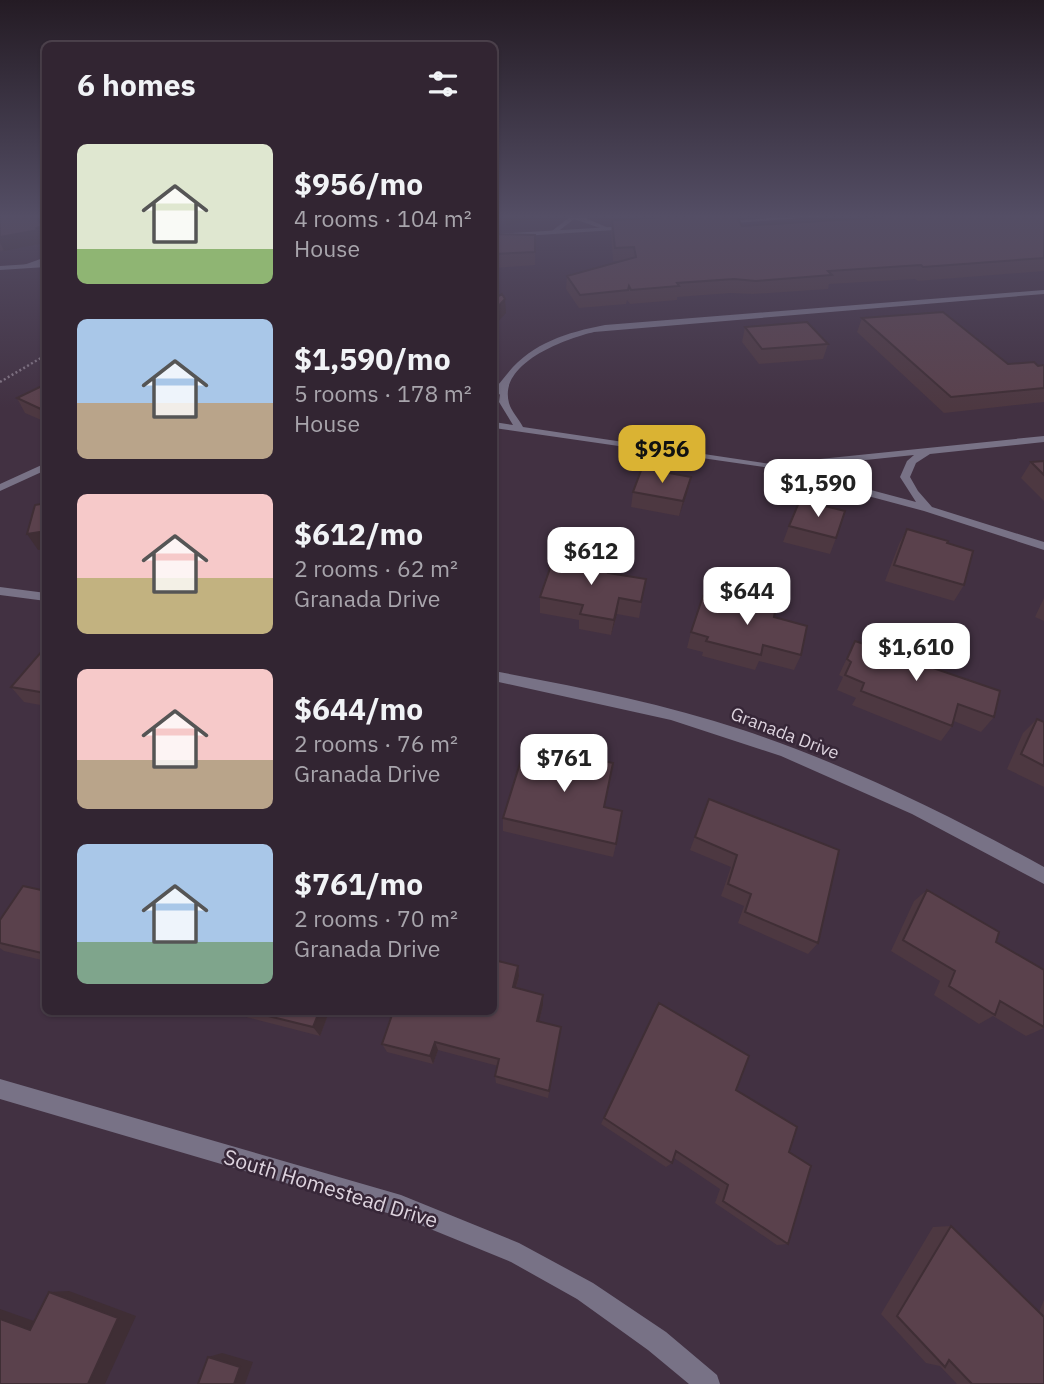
<!DOCTYPE html>
<html lang="en">
<head>
<meta charset="utf-8">
<style>
  :root { --surface:#322532; --page:#3d313e; --text:#f1f3f6; --muted:#a8a5ac; --line:#4d424d; --accent:#dab333 }
  body { margin:0; font-family:"IBM Plex Sans",sans-serif; background:var(--page); color:var(--text); height:100vh; display:flex; flex-direction:column; font-size:26px; white-space:nowrap }
  * { box-sizing:border-box; margin:0 }
  p { font-size:23px; color:var(--muted) }
  .icon { flex:none; width:38px; height:38px; fill:none; stroke:currentColor; stroke-width:2; stroke-linecap:round; stroke-linejoin:round }
  .map { position:relative; flex:1; overflow:hidden }
  .sheet { position:absolute; left:42px; top:42px; width:455px; height:973px; display:flex; flex-direction:column; background:var(--surface); border-radius:10px; box-shadow:0 2px 5px #0004,0 0 0 2px var(--line) }
  .sheet>* { flex:none }
  .price { position:absolute; translate:-50% -60px; padding:0 16px; border-radius:14px; background:#fff; color:#222; font-size:23px; line-height:46px; filter:drop-shadow(0 2px 4px #0008) }
  .price::after { content:''; position:absolute; left:50%; top:42px; width:21px; height:16px; margin-left:-10px; background:inherit; clip-path:polygon(0 0,100% 0,50% 100%) }
  .price.on { background:var(--accent); color:#111 }
  ul { padding:0; list-style:none }
  li { display:flex; align-items:center; gap:21px; height:175px; padding:0 35px }
  li span { display:grid; place-items:center; flex:none; width:196px; height:140px; border-radius:10px; color:#555 }
  li>.icon { margin-inline-start:auto }
  span .icon { width:84px; height:84px; fill:#fffc; stroke-width:1 }
  li b { font-size:30px }
  h2 { display:flex; justify-content:space-between; align-items:center; height:84px; padding:0 35px; font-size:30px }
  .map>svg:first-child { display:block }
  .lines { fill:none; stroke-linecap:round; stroke-linejoin:round }
  .path { stroke:#847685; stroke-width:2.5; stroke-dasharray:2 2.5; stroke-linecap:butt }
  .minor { fill:#787286; fill-rule:evenodd }
  .tertiary { fill:#787286; fill-rule:evenodd }
  .wall { fill:#4d3841 }
  .shaded-wall { fill:#3f2e35 }
  .building { fill:#5a414c; stroke:#3f2e35; stroke-width:2 }
  .labels { text-anchor:middle; dominant-baseline:central; stroke-width:5; stroke-linejoin:round; paint-order:stroke }
  .street-label { font-size:18px; fill:#ddd3de; stroke:#372738 }
  .near-street-label { font-size:21px; fill:#ddd3de; stroke:#372738 }
</style>
</head>
<body>
<div class="map">
<svg width="1044" height="1384" viewBox="0 0 1044 1384">
  <rect width="100%" height="100%" fill="#423142"/>
  <g class="lines">
    <path class="path" d="M0 382 46 355"/>
    <path class="minor" d="M572 215H578L611 229 606 230 574 219 556 233H552V231Z
      M46 257V262L25 268 21 266Z
      M1044 290V294L594 332C565 339 498 363 509 403 511 411 519 419 523 427L771 464 1044 436V442L930 454 916 463 910 477 918 491 932 507 1044 542V550L924 511 778 472 777 469 494 428V422L513 425 499 402 500 394 494 398C494 389 498 385 503 379 529 344 564 333 605 325ZM914 455 907 461 900 477 916 502 788 468Z
      M46 463V470L0 491V484Z
      M0 587 46 593V601L0 595Z
      M494 671C578 687 662 703 743 730 848 765 947 814 1044 867V884L912 814 781 756 671 720 494 681Z
      M0 1079 401 1195 519 1243 593 1283 666 1332 717 1375 720 1384H689L648 1350 577 1299 511 1262 401 1217 0 1099Z"/>
    <path class="tertiary" d="M812 215H838L722 224 719 222Z
      M628 226 630 229 494 238V234Z
      M46 263V267L0 270V266Z"/>
  </g>
  <path class="wall" d="M0 215 46 217H37L46 232V240H42L44 243 0 251Z
    M609 215H736L742 226 849 219 839 215H1044V271L918 281 915 279 829 284 828 289 753 294 731 293 677 297V300L630 304 627 300 626 304 579 308 566 289 567 276 623 261H613L611 233 612 224H610Z
    M494 234 535 235V265L494 268Z
    M862 318 1008 364 1044 365V402L944 413 857 332Z
    M745 327 828 344 823 359 759 364 742 342Z
    M46 384V422L25 413 17 398Z
    M1044 461V501L1021 478 1031 462Z
    M691 477 687 493 679 516 631 507 633 492Z
    M789 526 836 538 830 554 783 542Z
    M907 529 947 543 964 585 954 601 885 581 899 544Z
    M610 566 609 573 646 579 639 618 617 614 611 635 579 629V620L540 613V597Z
    M1044 598V621L1035 617Z
    M774 617 801 655 794 670 759 661 755 670 702 656 703 652 687 648 691 632Z
    M874 638 924 665 994 717 981 732 954 721 952 726 941 741 852 705 856 698 837 690 843 677 839 675 855 641 869 646Z
    M46 652V706L24 702 11 687Z
    M1037 719 1044 722V787L1007 769 1023 733Z
    M709 799 818 943 808 954 738 923 744 906 721 896 731 867 690 850Z
    M503 818 616 844 613 857 503 831Z
    M927 890 996 942 1044 1028 1026 1036 993 1016 979 1024 934 995 940 981 891 951 914 901Z
    M46 891V961L4 951 0 948V920Z
    M518 966 519 976 516 988 543 995V1005L539 1022 561 1027 548 1098 496 1083 495 1076 498 1066 438 1050 433 1064 387 1052 382 1044Z
    M659 1003 736 1090 789 1152 788 1244 777 1245 715 1203 720 1189 674 1158 672 1163 666 1167 601 1124Z
    M227 1012H329L320 1036Z
    M951 1226 1039 1312 1044 1300V1384H957L940 1366 926 1363 881 1314 933 1227Z"/>
  <path class="shaded-wall" d="M33 215H46V217L34 218Z
    M506 215H536L535 218 506 226Z
    M43 226 46 232V240H42L44 243 4 251 0 242V237Z
    M505 299 506 313 494 326V311Z
    M691 477 687 493 679 516 683 501Z
    M46 531V549L38 550 27 534Z
    M619 598 617 614 611 635 614 620Z
    M518 966 519 976 513 997V987Z
    M543 995V1005L537 1030V1021Z
    M319 1012H329L320 1036 313 1027Z
    M435 1042 438 1050 433 1064 430 1056Z
    M69 1291 136 1316 105 1384H88L49 1292Z
    M0 1309 51 1327 30 1330 0 1319Z
    M222 1353 253 1362 245 1384H234L208 1357Z"/>
  <path class="building" d="M0 215H35L43 226 36 228 38 230 0 237Z
    M698 215H736L742 226 883 217 877 215H1044V258L923 267 921 265 828 271 832 275 756 281 734 279 677 283 679 286 631 290 629 286 628 290 580 295 567 276 636 257 634 247 615 248 612 220Z
    M494 234 535 235V252L494 254Z
    M502 294 505 299 494 311V299Z
    M943 312 1008 364 1034 362 1038 366 1044 365V388L951 397 862 318Z
    M807 322 828 344 762 349 745 327Z
    M46 384V408L43 410 17 398Z
    M1044 461V475L1031 462Z
    M642 468 691 477 683 501 633 492Z
    M800 500 845 511 836 538 789 526Z
    M46 503V531L27 534 35 505Z
    M907 529 948 541 947 543 973 551 964 585 894 565Z
    M554 557 610 566 608 573 646 579 641 602 619 598 614 620 580 614 583 605 540 597Z
    M703 596 740 606 742 599 776 607 774 617 807 626 801 655 763 645 761 655 706 641 708 637 691 632Z
    M874 638 927 657 924 665 1000 691 994 717 958 704 952 726 861 691 864 683 845 675 851 662 847 659 855 641 870 646Z
    M42 651 46 652V693L11 687Z
    M1037 719 1044 722V766L1021 754Z
    M526 744 613 763 604 807 622 811 616 844 503 818Z
    M709 799 839 850 818 943 745 912 751 894 728 884 737 855 695 837Z
    M23 886 46 891V954L0 943V920Z
    M927 890 999 932 996 942 1044 970V1027L1000 1001 995 1015 949 986 955 971 903 940Z
    M494 960 518 966 513 987 543 995 537 1021 561 1027 549 1091 495 1076 499 1059 435 1042 430 1056 382 1044 393 1012H494Z
    M659 1003 749 1056 736 1090 797 1127 789 1152 811 1166 788 1244 723 1201 728 1185 676 1151 672 1163 604 1118Z
    M252 1012H319L313 1027Z
    M951 1226 1044 1317V1384H972L949 1360 945 1367 897 1316Z
    M49 1292 118 1318 88 1384H0V1319L30 1330Z
    M208 1357 240 1367 234 1384H198Z"/>
  <linearGradient id="sky" x2="0" y2="1"><stop stop-color="#241b24"/><stop offset="0.53" stop-color="#544e65"/><stop offset="1" stop-color="#544e65" stop-opacity="0"/></linearGradient>
  <rect width="1044" height="408" fill="url(#sky)"/>
  <g class="labels">
    <g class="street-label">
      <text transform="translate(785 733) rotate(21)">Granada Drive</text>
    </g>
    <g class="near-street-label">
      <text transform="translate(331 1188) rotate(17)">South Homestead Drive</text>
    </g>
  </g>
</svg>
<b class="price on" style="left:662px;top:485px">$956</b>
<b class="price" style="left:818px;top:519px">$1,590</b>
<b class="price" style="left:591px;top:587px">$612</b>
<b class="price" style="left:747px;top:627px">$644</b>
<b class="price" style="left:916px;top:683px">$1,610</b>
<b class="price" style="left:564px;top:794px">$761</b>
<section class="sheet">
<h2>6 homes<svg class="icon" aria-label="filters" viewBox="0 0 24 24"><path d="M4 7h16M4 17h16"/><circle cx="9" cy="7" r="2"/><circle cx="15" cy="17" r="2"/></svg></h2>
<ul>
<li><span style="background:linear-gradient(#dfe7d0 75%,#8fb573 0)"><svg class="icon" aria-label="home" viewBox="0 0 24 24"><path d="M3 11l9-7 9 7M6 9v11h12V9"/></svg></span><div><b>$956/mo</b><p>4 rooms · 104 m²</p><p>House</p></div></li>
<li><span style="background:linear-gradient(#a9c7e8 60%,#b9a48a 0)"><svg class="icon" aria-label="home" viewBox="0 0 24 24"><path d="M3 11l9-7 9 7M6 9v11h12V9"/></svg></span><div><b>$1,590/mo</b><p>5 rooms · 178 m²</p><p>House</p></div></li>
<li><span style="background:linear-gradient(#f6c9c9 60%,#c2b280 0)"><svg class="icon" aria-label="home" viewBox="0 0 24 24"><path d="M3 11l9-7 9 7M6 9v11h12V9"/></svg></span><div><b>$612/mo</b><p>2 rooms · 62 m²</p><p>Granada Drive</p></div></li>
<li><span style="background:linear-gradient(#f6c9c9 65%,#b9a48a 0)"><svg class="icon" aria-label="home" viewBox="0 0 24 24"><path d="M3 11l9-7 9 7M6 9v11h12V9"/></svg></span><div><b>$644/mo</b><p>2 rooms · 76 m²</p><p>Granada Drive</p></div></li>
<li><span style="background:linear-gradient(#a9c7e8 70%,#7fa58c 0)"><svg class="icon" aria-label="home" viewBox="0 0 24 24"><path d="M3 11l9-7 9 7M6 9v11h12V9"/></svg></span><div><b>$761/mo</b><p>2 rooms · 70 m²</p><p>Granada Drive</p></div></li>
</ul>
</section>
</div>
</body>
</html>
